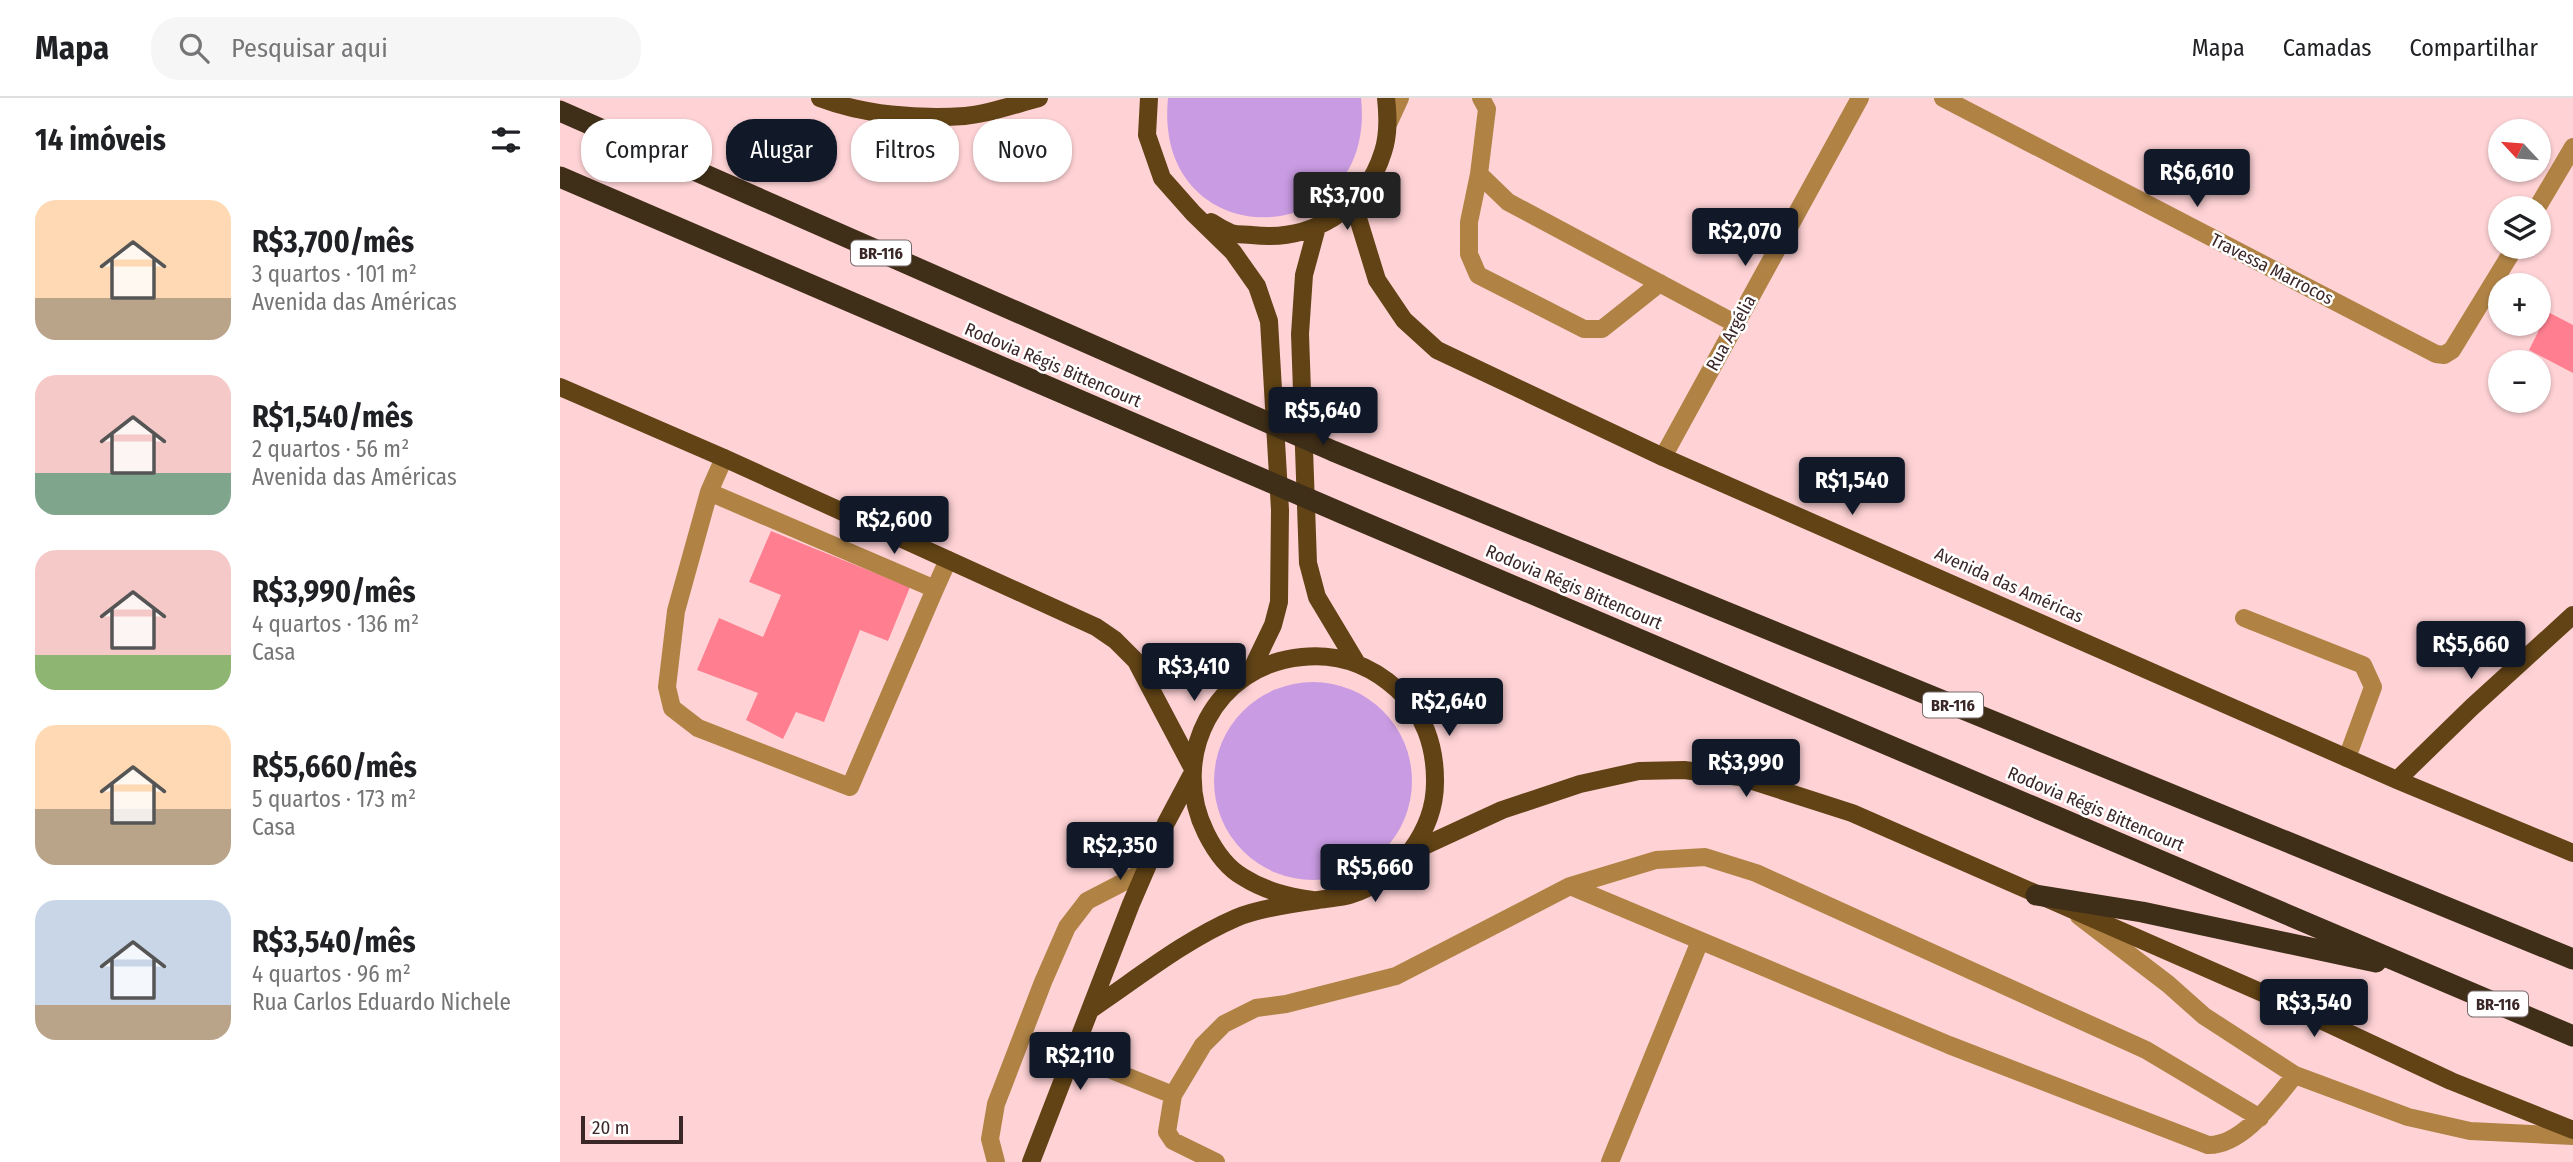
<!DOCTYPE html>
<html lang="pt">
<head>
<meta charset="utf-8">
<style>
  :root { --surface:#fff; --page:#f6f6f6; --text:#202124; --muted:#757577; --line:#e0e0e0; --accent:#111827 }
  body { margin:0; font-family:"Fira Sans Condensed",sans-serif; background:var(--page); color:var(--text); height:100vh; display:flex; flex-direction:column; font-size:26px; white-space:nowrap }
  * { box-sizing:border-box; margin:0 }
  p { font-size:23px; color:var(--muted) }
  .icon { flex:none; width:38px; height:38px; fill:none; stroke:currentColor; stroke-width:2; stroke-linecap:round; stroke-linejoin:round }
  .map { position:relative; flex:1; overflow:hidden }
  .drawer { display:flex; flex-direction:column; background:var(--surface); width:560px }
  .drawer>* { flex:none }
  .hud { position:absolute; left:21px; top:21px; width:665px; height:63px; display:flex; gap:14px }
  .needle { width:46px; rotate:296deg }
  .fabs { position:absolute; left:1928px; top:21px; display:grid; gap:14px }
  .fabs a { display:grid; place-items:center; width:63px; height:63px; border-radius:50%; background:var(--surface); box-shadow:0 2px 5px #0004; font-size:35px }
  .scale { position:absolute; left:21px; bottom:18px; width:102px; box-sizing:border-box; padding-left:7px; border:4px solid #3b2728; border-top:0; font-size:19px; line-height:24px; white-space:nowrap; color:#3b2728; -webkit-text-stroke:5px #fff; paint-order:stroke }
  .price { position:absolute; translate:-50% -60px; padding:0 16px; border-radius:7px; background:var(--accent); color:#fff; font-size:23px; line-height:46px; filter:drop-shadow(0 2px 4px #0008) }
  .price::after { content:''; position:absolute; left:50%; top:42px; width:21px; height:16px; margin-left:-10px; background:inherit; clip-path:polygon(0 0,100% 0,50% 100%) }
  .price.selected { background:#222; color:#fff }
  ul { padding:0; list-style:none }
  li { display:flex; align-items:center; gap:21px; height:175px; padding:0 35px }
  li span { display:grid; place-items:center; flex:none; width:196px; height:140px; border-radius:21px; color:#555 }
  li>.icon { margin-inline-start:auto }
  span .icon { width:84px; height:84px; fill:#fffc; stroke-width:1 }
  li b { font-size:30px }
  h2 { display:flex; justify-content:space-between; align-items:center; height:84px; padding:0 35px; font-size:30px }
  .tag { padding:0 24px; border-radius:28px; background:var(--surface); box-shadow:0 2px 5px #0004; font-size:24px; line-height:63px }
  .tag.selected { background:var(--accent); color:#fff }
  header { display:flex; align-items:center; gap:42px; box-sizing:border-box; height:98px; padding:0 35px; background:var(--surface); border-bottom:2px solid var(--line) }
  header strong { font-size:33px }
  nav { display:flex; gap:38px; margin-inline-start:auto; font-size:24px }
  .search { width:490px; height:63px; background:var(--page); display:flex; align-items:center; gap:18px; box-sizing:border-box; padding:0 24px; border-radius:28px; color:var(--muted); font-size:26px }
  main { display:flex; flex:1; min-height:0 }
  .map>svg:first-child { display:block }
  .green { fill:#c99be2 }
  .building { fill:#ff7f90 }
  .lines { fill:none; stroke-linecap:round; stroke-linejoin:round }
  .minor { stroke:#b08345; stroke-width:18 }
  .major { stroke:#614315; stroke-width:18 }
  .highway { stroke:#402f18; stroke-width:21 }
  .labels { text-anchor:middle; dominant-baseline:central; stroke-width:5; stroke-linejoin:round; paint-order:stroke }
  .shield { fill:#fff; stroke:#766868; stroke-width:2 }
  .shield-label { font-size:16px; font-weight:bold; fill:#3b2728 }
  .street-label { font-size:18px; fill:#3b2728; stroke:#fff }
</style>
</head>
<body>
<header>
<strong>Mapa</strong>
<div class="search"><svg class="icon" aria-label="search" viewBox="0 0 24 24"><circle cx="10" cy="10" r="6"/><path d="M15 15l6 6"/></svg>Pesquisar aqui</div>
<nav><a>Mapa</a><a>Camadas</a><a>Compartilhar</a></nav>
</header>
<main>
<section class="drawer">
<h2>14 imóveis<svg class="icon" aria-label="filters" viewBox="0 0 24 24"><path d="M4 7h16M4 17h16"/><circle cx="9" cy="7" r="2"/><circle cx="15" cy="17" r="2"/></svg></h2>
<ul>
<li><span style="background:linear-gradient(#ffd9b3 70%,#b9a48a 0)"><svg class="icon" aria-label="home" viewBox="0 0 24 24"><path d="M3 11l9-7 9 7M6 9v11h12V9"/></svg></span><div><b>R$3,700/mês</b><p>3 quartos · 101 m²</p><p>Avenida das Américas</p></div></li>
<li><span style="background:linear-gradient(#f6c9c9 70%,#7fa58c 0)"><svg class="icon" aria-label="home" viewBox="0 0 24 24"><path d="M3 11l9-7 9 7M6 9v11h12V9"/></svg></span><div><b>R$1,540/mês</b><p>2 quartos · 56 m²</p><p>Avenida das Américas</p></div></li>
<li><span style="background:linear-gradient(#f6c9c9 75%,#8fb573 0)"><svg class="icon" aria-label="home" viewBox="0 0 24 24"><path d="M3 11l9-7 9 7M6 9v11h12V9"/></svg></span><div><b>R$3,990/mês</b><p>4 quartos · 136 m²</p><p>Casa</p></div></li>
<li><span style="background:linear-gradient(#ffd9b3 60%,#b9a48a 0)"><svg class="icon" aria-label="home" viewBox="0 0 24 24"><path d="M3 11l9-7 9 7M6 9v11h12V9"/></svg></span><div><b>R$5,660/mês</b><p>5 quartos · 173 m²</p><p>Casa</p></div></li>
<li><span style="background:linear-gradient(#c9d6e8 75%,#b9a48a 0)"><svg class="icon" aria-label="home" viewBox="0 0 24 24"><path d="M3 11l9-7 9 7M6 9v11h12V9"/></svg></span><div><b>R$3,540/mês</b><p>4 quartos · 96 m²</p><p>Rua Carlos Eduardo Nichele</p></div></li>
</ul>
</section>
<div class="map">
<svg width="2013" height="1064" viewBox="0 0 2013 1064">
  <rect width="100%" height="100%" fill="#ffd3d6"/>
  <path class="green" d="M608 0H801C818 157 592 161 608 0Z
    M654 683a99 99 0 1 1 198 0a99 99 0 1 1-198 0Z"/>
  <path class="building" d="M1988 214 2013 227V275L1969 252Z
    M211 433 350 489 328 543 300 532 264 624 236 614 223 641 186 622 198 595 137 572 159 520 203 539 221 497 189 484Z"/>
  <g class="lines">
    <path class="minor" d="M921 0 927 11 919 76 948 104 1176 226
      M1383 0 1876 256 1884 257 1892 252 1955 149
      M829 24 840 0
      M919 76 909 124V156L918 177 1024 231H1042L1100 185
      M1977 110 2013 49
      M1103 359 1300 0
      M149 394 116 513 107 589 112 610 138 630 290 689 375 491 149 394 164 360
      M375 491 388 462
      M1684 520 1803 567 1813 589 1787 660
      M1010 788 1389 947 1648 1047C1683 1048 1715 1001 1735 977
      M1519 818 1608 886 1644 918 1735 977 1848 1019 1910 1033 2013 1038
      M514 957 613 997
      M436 1064 430 1041 436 1006 483 884 507 829 527 803 585 773
      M656 1064 613 1043 607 1034 613 997 643 947 664 926 696 910 726 906 836 878 1010 788 1096 762 1145 759 1196 775 1586 952 1700 1020
      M1050 1064 1140 843"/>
    <path class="major" d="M260 0C304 17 358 21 405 18 429 16 456 6 479 0
      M589 0 587 37 602 80 633 115 673 154 697 188 709 223 720 412 719 504 713 527 690 575
      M793 104 817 182 844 222 877 252 1103 359 1837 682 2013 755
      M651 124C657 128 664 132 671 135 677 137 685 136 692 137 751 144 805 112 823 54 829 36 828 18 826 0
      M757 129 744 177 740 236 748 465 757 499 796 564
      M0 289 164 360 536 529 555 542 576 563 632 669
      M1837 682 1912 609 2013 517
      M851 754 942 712 1020 686 1079 673 1124 672 1180 679 1292 715 1705 896 1891 983 2013 1032
      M533 910C579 879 625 842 676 820 696 811 736 805 758 802 768 800 780 800 790 797 838 782 876 732 875 682 875 648 864 615 838 592 811 567 778 555 742 559 655 567 608 659 646 735 654 751 667 770 683 779 705 793 727 798 752 802
      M471 1064 571 806 606 725 631 678"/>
    <path class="highway" d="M0 13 773 353 2013 861
      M0 79 784 416 2013 938
      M1476 797 1582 814 1816 864"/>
  </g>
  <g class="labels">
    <g class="shield">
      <rect x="291" y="142.5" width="60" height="25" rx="5"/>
      <rect x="1363" y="594.5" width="60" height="25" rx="5"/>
      <rect x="1908" y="893.5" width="60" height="25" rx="5"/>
    </g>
    <g class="shield-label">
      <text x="321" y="155">BR-116</text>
      <text x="1393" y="607">BR-116</text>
      <text x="1938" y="906">BR-116</text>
    </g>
    <g class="street-label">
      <text transform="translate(1712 171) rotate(27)">Travessa Marrocos</text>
      <text transform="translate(1171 235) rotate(-61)">Rua Argélia</text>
      <text transform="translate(493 267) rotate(23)">Rodovia Régis Bittencourt</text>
      <text transform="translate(1449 487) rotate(24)">Avenida das Américas</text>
      <text transform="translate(1014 489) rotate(23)">Rodovia Régis Bittencourt</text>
      <text transform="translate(1536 711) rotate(23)">Rodovia Régis Bittencourt</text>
    </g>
  </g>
</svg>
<div class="fabs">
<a><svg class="needle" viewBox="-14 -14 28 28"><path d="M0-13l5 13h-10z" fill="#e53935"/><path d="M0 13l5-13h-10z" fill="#757577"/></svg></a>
<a><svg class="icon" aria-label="layers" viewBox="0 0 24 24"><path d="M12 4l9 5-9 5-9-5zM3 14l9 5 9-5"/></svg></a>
<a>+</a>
<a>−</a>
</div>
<div class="scale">20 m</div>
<b class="price" style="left:1637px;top:111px">R$6,610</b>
<b class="price selected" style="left:787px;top:134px">R$3,700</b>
<b class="price" style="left:1185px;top:170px">R$2,070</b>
<b class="price" style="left:763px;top:349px">R$5,640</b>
<b class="price" style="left:1292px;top:419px">R$1,540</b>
<b class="price" style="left:334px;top:458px">R$2,600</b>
<b class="price" style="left:1911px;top:583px">R$5,660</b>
<b class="price" style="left:634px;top:605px">R$3,410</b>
<b class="price" style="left:889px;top:640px">R$2,640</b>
<b class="price" style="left:1186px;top:701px">R$3,990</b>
<b class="price" style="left:560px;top:784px">R$2,350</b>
<b class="price" style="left:815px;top:806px">R$5,660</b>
<b class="price" style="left:1754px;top:941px">R$3,540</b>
<b class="price" style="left:520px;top:994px">R$2,110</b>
<div class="hud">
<a class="tag">Comprar</a>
<a class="tag selected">Alugar</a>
<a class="tag">Filtros</a>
<a class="tag">Novo</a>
</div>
</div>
</main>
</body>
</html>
